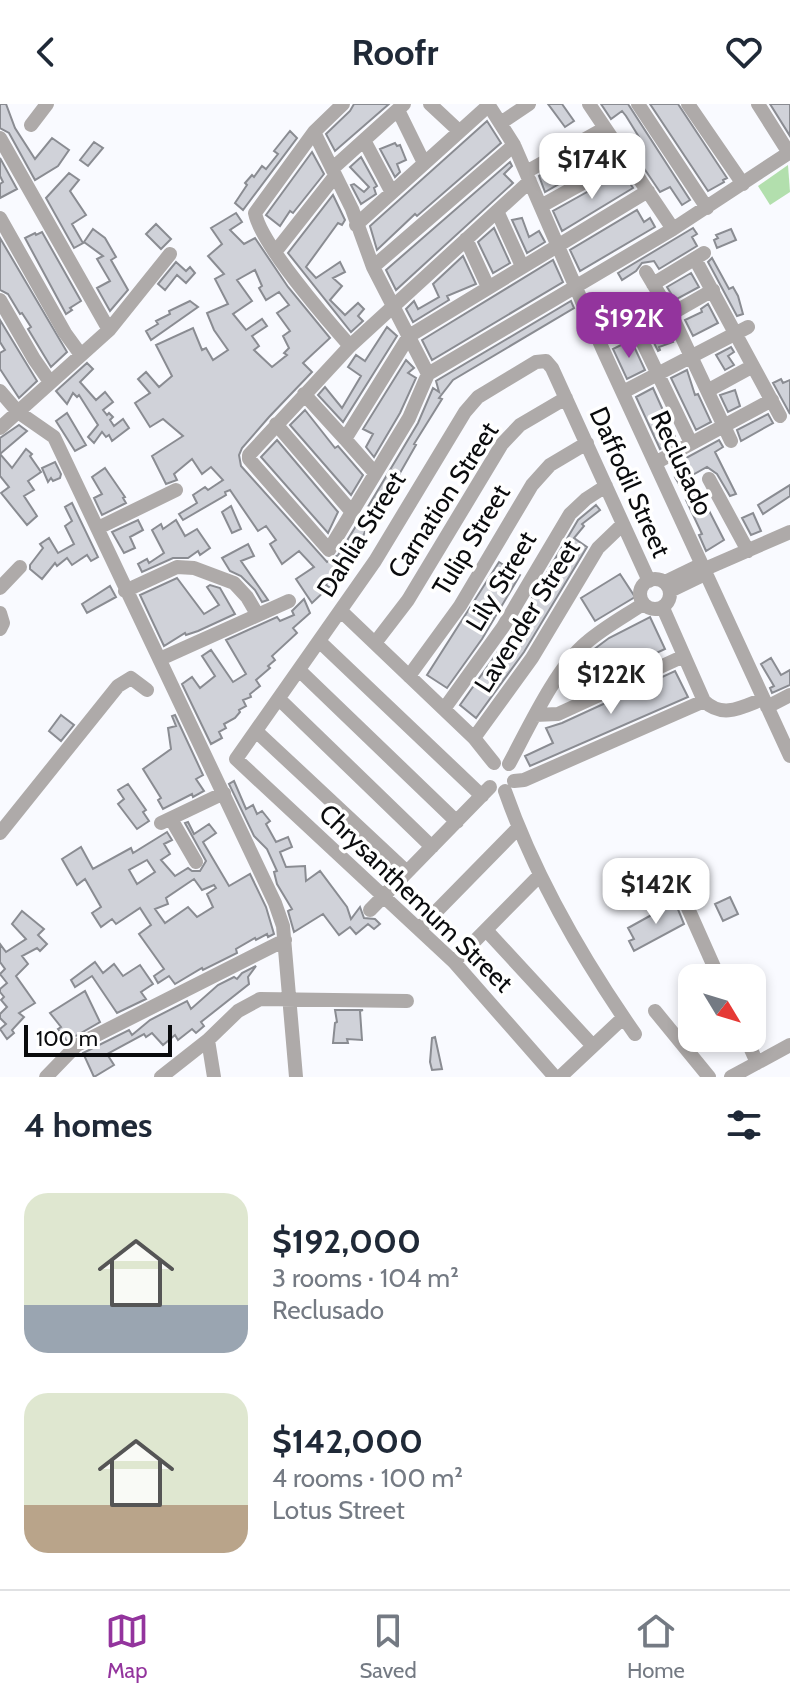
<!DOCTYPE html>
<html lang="en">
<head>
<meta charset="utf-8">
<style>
  :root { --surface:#fff; --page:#f6f6f7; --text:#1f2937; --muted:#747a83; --line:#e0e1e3; --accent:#93349d }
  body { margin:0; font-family:Cabin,sans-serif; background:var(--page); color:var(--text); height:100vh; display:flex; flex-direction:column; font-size:30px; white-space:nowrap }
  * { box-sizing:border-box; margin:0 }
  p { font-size:26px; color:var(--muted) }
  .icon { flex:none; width:44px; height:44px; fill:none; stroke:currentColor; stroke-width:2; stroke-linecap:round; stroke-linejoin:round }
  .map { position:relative; height:973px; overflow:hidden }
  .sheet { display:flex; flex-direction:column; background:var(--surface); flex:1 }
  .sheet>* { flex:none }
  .needle { width:52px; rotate:128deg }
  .fabs { position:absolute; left:678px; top:860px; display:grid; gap:16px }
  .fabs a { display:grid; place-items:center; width:88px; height:88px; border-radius:16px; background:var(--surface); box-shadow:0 4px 12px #0003; font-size:40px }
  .scale { position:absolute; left:24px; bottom:20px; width:148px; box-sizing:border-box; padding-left:8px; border:4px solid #0a0b0d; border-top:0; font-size:22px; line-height:28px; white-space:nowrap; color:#0a0b0d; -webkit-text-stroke:6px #fff; paint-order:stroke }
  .price { position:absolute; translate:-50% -68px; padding:0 18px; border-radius:16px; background:#fff; color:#222; font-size:26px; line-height:52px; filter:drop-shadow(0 2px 4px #0008) }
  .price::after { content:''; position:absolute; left:50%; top:48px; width:24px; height:18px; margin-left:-12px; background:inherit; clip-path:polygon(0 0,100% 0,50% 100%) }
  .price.active { background:var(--accent); color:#fff }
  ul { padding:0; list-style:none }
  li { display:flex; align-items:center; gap:24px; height:200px; padding:0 24px }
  li span { display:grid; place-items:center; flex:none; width:224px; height:160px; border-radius:24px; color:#555 }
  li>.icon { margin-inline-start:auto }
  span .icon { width:96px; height:96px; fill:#fffc; stroke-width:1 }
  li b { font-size:34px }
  h2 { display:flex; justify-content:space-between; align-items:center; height:96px; padding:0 24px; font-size:34px }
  header { display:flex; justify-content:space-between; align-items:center; height:104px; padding:0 24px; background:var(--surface); font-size:36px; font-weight:700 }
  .dock { display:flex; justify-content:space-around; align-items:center; height:112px; border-top:2px solid var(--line); background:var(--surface); font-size:22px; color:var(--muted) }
  .dock a { display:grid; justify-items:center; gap:4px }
  .dock .active { color:var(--accent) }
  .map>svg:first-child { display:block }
  .green { fill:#b2dfad }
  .building { fill:#d0d2d9; stroke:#8a8c92; stroke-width:2; fill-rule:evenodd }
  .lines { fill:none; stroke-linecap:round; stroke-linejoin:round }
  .minor { stroke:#aeaaa9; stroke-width:14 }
  .labels { text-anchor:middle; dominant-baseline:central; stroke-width:7; stroke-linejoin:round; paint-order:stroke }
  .street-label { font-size:26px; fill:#0a0b0d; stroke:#fff }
</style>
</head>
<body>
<header><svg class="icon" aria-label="back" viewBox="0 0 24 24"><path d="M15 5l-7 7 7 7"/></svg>Roofr<svg class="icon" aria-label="heart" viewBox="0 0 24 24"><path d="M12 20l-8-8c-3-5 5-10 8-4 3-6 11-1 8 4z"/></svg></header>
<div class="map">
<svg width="790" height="973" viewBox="0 0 790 973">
  <rect width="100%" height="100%" fill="#f9faff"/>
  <path class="green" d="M788 61 790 88 770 101 758 82Z"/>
  <path class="building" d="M0 0H6L15 24 35 55 52 34 69 46 58 62 35 76 9 29 0 24Z
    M354 0H389L335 47 326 30 350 7Z
    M548 0H562L574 17 565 23Z
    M601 0H628L690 96 682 101 670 83 660 88 627 39 639 33 626 12 622 7 611 15Z
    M650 0H678L727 74 723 76 724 78 708 87Z
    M770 0H790V32Z
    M487 17 501 39 417 112 415 110 377 146 370 122Z
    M290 27 297 34 243 106 235 99 247 81 245 79 252 71 254 73 262 62 266 65 278 50 274 47Z
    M602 37 611 50 545 88 539 72 555 63 557 67 576 56 574 52Z
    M94 38 103 44 88 62 80 56Z
    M395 39 397 42 400 41 406 56 397 60 400 68 395 73 380 45Z
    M312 48 324 70 293 109 290 107 280 122 266 111Z
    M361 53 377 82 374 84 376 90 361 100 351 81 354 80 364 88 369 83 350 63Z
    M0 54 17 85 0 94V80L3 78 0 72Z
    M510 58 512 62 504 70 513 79 396 186 386 166Z
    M623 68 633 84 562 127 553 107Z
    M69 69 79 76 70 87 86 111 72 120 83 139 74 144 46 94Z
    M333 91 345 116 342 121 338 119 306 163 316 174 340 158 345 168 333 174 342 182 330 196 345 211 358 199 364 205 358 212 363 217 351 228 288 149Z
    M637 106 644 118 650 114 655 123 580 167 570 146Z
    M236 109 242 118 230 126 244 140 255 134 288 183 330 234 303 259 312 268 269 313 242 344 239 351 241 362 327 458 338 451 369 401 418 319 433 284 439 288 436 277 571 197 574 204 453 276 439 294 442 295 414 340 416 341 384 397 375 411 372 410 362 435 326 481 329 483 312 499 296 475 314 463 299 447 282 460 270 440 276 436 266 422 258 427 230 386 225 388 226 391 183 416 179 410 197 399 193 391 205 383 208 386 223 376 211 363 202 370 192 355 174 370 177 376 166 380 152 352 183 332 163 315 150 323 135 299 150 289 138 275 146 268 159 283 172 272 156 241 193 224 202 246 206 244 213 256 228 246 214 226 207 209 228 200 215 175 224 170 208 152 222 140 211 124ZM255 166 262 182 259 184 266 196 279 188 289 201 277 209 290 227 283 232 289 244 284 249 287 251 272 263 254 246 259 242 252 232 267 222 262 215 246 226 233 210 252 197 237 176Z
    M522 114 529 133 539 127 545 138 527 149 512 116Z
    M156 120 171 135 161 145 146 130Z
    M494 124 510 159 493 169 478 138Z
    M693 124 697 130 692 133 697 142 659 165 654 157 642 159 636 167 622 176 618 169Z
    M93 125 105 134 116 153 111 156 128 186 110 207 97 184 110 177 97 155 103 152 84 138Z
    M731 125 736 136 717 144 714 136 718 134 716 131Z
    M42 128 81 197 70 204 72 206 66 210 25 134 35 129 36 131Z
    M0 134 67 248 51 263 28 225 31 223 22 209 20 210 8 190 0 186Z
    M463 152 476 180 447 192 449 196 413 218 406 205 414 197 418 205 439 193 433 180Z
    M712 154 729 185 733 183 738 192 743 210 737 212 708 158Z
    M553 156 563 178 432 256 422 236Z
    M176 158 186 167 190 163 195 169 186 179 177 171 165 186 158 180Z
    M691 169 699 183 675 196 667 183Z
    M190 197 198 203 151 236 146 227 158 220 156 217 170 210 169 207Z
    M708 200 718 219 693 232 685 216 702 208 701 205Z
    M0 216 37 277 19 294 0 265V249L5 246 0 238Z
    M387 223 397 232 343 318 318 291 325 283 342 304 361 272 348 263 356 251 365 257Z
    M667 225 673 238 659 243 660 246 658 247 651 233Z
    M631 236 645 266 627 275 613 245Z
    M731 243 734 248 728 252 734 261 725 266 716 251Z
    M406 256 414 264 408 269 416 274 400 309 374 353 366 343 373 330 363 325Z
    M87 259 93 265 80 278 96 296 105 288 113 298 103 306 107 311 109 309 113 313 110 316 114 322 123 315 129 324 112 337 109 331 106 333 102 328 94 339 88 333 98 321 79 291 77 293 73 289 67 300 56 287Z
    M687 266 695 291 698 290 711 318 696 326 671 274Z
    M781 275 783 279 790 276V310L773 279Z
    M653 284 675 333 667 336 669 340 660 345 636 293Z
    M735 286 740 302 728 308 720 291Z
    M305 306 335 344 338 342 363 371 351 391 290 321Z
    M67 309 86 341 75 347 56 317Z
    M768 310 773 319 741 337 737 326Z
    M19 321 27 327 0 350 12 364 26 345 32 350 30 352 41 368 28 377 34 386 24 392 37 412 27 421 1 389 9 383 0 372V334Z
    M277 336 338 408 328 429 261 353Z
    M719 336 723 343 715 348 736 390 730 392 717 370 707 363 689 373 691 376 680 382 675 373 680 370 675 360Z
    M55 358 61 370 60 374 53 377 51 374 48 378 42 364Z
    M105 364 125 393 123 394 126 399 102 411 94 394 102 390 92 373Z
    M790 381V392L763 410 758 401Z
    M700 389 724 436 706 447 699 431 702 430 686 396Z
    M72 399 98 453 91 457 87 451 72 461 67 454 57 462 55 459 42 475 30 465V461L43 444 40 440 49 434 58 449 74 440 65 422 72 417 65 403Z
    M596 401 600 406 582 420 584 422 574 434 587 443 524 548 476 614 460 601 512 528 578 416Z
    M231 402 241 425 232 429 222 408Z
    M753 409 761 427 751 431 742 414Z
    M138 416 143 426 130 433 135 444 124 449 112 428Z
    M176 416 185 432 197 425 210 444 200 451 198 447 188 454H173L142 468 138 460 147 455 149 459 164 449 152 426 161 420 163 425Z
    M248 440 254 452 241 457 268 496 262 498 255 486 241 472 230 467 222 454Z
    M499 458 520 471 482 535 447 584 427 571Z
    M620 470 635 493 595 517 581 494Z
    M177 474 204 510 219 501 207 483 210 481 220 484 235 510 198 527 186 531 185 529 164 542 140 491Z
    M110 482 116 493 87 509 82 500Z
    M304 495 310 509 293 524 297 529 272 552 275 556 268 562 270 564 256 576 260 582 250 590 251 593 243 596 246 602 239 606 240 608 235 614 224 620 226 624 219 628 222 634 211 640 182 580 192 573 200 584 215 572 202 552 211 546 233 578 246 570 226 536 277 513 280 517 294 511 292 507Z
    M650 513 665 545 573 588 568 576 595 563 589 550 593 546 609 534Z
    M771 554 781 571 790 566V581L772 589 770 584 774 582 761 560Z
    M675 567 688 593 530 662 525 652 553 639 546 624 562 619Z
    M61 611 74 621 61 637 49 627Z
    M175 611 203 671 196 675 204 687 193 693 192 690 163 705 158 696 161 694 143 665 171 645 168 624 176 622 172 612Z
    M234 677 246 705 253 701 257 710 262 707 270 717 266 720 276 738 288 733 292 743 280 748 286 763 305 762 306 777 320 767 347 803 351 815 360 803 364 814 375 815 380 820 374 825 368 820 356 830 350 823 339 831 323 810 294 828 288 807 292 805 277 780 274 768 277 767 267 745 254 732 229 680Z
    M128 680 146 706 143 708 149 717 137 725 118 700 124 695 118 686Z
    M188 718 194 730 209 720 216 729 203 738 229 782 250 770 266 803 274 830 268 833 267 830 256 836 255 834 236 845 237 849 203 866 202 864 175 880 169 872 158 879 154 872 164 865 139 830 151 821 140 804 116 820 112 815 101 823 92 809 101 803 85 775 77 781 62 755 81 743 93 765 131 744 133 749 167 728 172 736 164 740 170 750 161 756 175 772 188 764 192 767H200L206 757 185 719ZM147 756 155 768 137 780 129 766ZM194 775 202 786 214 781 216 784 207 790 213 803 197 813 188 803 165 819 155 805 168 800 166 794Z
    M730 793 738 810 723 817 715 800Z
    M675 798 684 820 634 847 629 837 634 835 628 824Z
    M22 807 44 825 38 831 47 840 40 847 37 844 22 852 28 860 16 872 35 899 19 909 24 913 12 926 14 929 7 935 0 925 6 920 0 914V910L7 903 1 896 4 893 0 888V885L7 879 0 870 5 865 0 858V840L6 848 26 835 12 820Z
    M95 858 103 869 114 860 123 872 140 861 153 880 141 888 146 895 117 909 92 872 75 883 71 876Z
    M256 862 248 873 249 880 201 918 204 922 196 929 192 925 178 936 175 931 163 941 152 929 146 933 144 930 107 950 114 961 94 973 83 949 129 926 132 931 150 916 187 897 191 905 218 881 234 873 237 875 242 869Z
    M85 887 100 918 67 937 58 925 61 923 50 909Z
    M335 906H363L360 907 362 936 347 935 348 939H333L335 919 337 918Z
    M435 933 442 965 432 966 430 958 432 934Z"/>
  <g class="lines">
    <path class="minor" d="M343 0 314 28 255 109C261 140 327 216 350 242L249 351V355L329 446 409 314 428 270 673 125 790 48
      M430 0 459 27
      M488 0 514 41 603 246 790 652
      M589 0 673 125
      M638 0 707 104
      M688 0 743 80
      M758 0 789 49
      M398 6 424 59
      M502 18 529 0
      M31 21 47 0
      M314 28 352 105 373 163 514 41
      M0 34 109 226
      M365 38 391 87
      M332 65 404 0
      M526 68 605 24
      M541 102 626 55
      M497 107 522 162
      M0 114 65 229 81 251
      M356 121 489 1
      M466 135 488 183
      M276 147 335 72
      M695 155 780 312
      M373 163 428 270
      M646 168 671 210 731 337
      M653 180 704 149
      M0 196 34 255 50 278
      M671 210 713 186
      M640 233 691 339
      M350 242 530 77
      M709 286 753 262
      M0 287 18 308 54 333 275 799 283 822 296 973
      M623 288 748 223
      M304 290 345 335
      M276 320 351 407
      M0 324 109 226 170 150
      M655 359 772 296
      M374 368 345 335 409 232 648 87
      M709 375 748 447
      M98 424 176 386
      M640 490a15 15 0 1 1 30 0a15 15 0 1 1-30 0Z
      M665 478 696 463 705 465 790 428
      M0 484 20 463
      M125 487 177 463 194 464 234 479 247 493 257 510
      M670 487 701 472 705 465
      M663 504 704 597C723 615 742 603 763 595
      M341 507 474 634 494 659
      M0 509 3 519 0 525
      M319 537 482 692
      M375 539 408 496 502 340 520 321 566 294
      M160 555 289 497
      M299 566 457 718
      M409 572 460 502 532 381 550 361 587 339
      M279 595 432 743
      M767 603 790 591
      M444 605 503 523 570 410 586 395 606 382
      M535 611 558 610 684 552
      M256 627 407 768
      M474 634 532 554 598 444 623 420
      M509 660C528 625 556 564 586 539 603 524 625 512 643 500
      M514 677 524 676 704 597
      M505 687C536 775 582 854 635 930
      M171 715 196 758
      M161 719 224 689
      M0 729 118 582 131 574 147 586
      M687 802 719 874
      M370 806 490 683
      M420 824 518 724
      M486 826 593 942
      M454 858 540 771
      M655 907 709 973
      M746 934 757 959
      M208 936 214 973
      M46 973 77 941 285 836
      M161 973 208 936 238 907 260 895 407 897
      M555 973 454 858 236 655 375 457 465 308 478 293 536 258 546 257 552 264 649 477
      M560 973 623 914
      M731 973 790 941"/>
  </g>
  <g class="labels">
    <g class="street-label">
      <text transform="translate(682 359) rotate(65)">Reclusado</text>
      <text transform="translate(630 378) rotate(66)">Daffodil Street</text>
      <text transform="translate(443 396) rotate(-57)">Carnation Street</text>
      <text transform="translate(361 430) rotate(-58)">Dahlia Street</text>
      <text transform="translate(471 436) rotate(-59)">Tulip Street</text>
      <text transform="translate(501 477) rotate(-59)">Lily Street</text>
      <text transform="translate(527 512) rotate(-58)">Lavender Street</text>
      <text transform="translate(416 794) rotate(44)">Chrysanthemum Street</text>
    </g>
  </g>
</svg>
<div class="fabs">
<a><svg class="needle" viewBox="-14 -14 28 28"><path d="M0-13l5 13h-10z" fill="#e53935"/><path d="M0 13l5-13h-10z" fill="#747a83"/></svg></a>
</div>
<div class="scale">100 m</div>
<b class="price" style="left:592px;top:97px">$174K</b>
<b class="price active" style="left:629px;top:256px">$192K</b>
<b class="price" style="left:611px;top:612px">$122K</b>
<b class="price" style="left:656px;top:822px">$142K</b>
</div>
<section class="sheet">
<h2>4 homes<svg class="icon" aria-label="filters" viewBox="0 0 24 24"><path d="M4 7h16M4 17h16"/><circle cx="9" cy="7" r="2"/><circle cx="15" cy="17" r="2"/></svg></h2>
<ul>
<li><span style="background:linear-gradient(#dfe7d0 70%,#9aa5b1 0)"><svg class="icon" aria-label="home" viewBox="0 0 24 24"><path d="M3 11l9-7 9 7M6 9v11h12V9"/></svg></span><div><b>$192,000</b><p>3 rooms · 104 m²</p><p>Reclusado</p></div></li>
<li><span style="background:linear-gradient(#dfe7d0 70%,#b9a48a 0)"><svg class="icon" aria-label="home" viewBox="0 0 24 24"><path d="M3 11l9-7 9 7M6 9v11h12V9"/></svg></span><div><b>$142,000</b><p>4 rooms · 100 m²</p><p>Lotus Street</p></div></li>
</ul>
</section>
<nav class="dock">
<a class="active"><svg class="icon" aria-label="map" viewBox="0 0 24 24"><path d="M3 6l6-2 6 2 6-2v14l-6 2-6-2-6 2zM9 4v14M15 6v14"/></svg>Map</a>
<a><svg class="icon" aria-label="saved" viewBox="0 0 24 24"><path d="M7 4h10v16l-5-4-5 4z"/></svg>Saved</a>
<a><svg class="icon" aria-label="home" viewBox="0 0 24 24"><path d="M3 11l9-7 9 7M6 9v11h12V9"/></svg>Home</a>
</nav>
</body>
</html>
